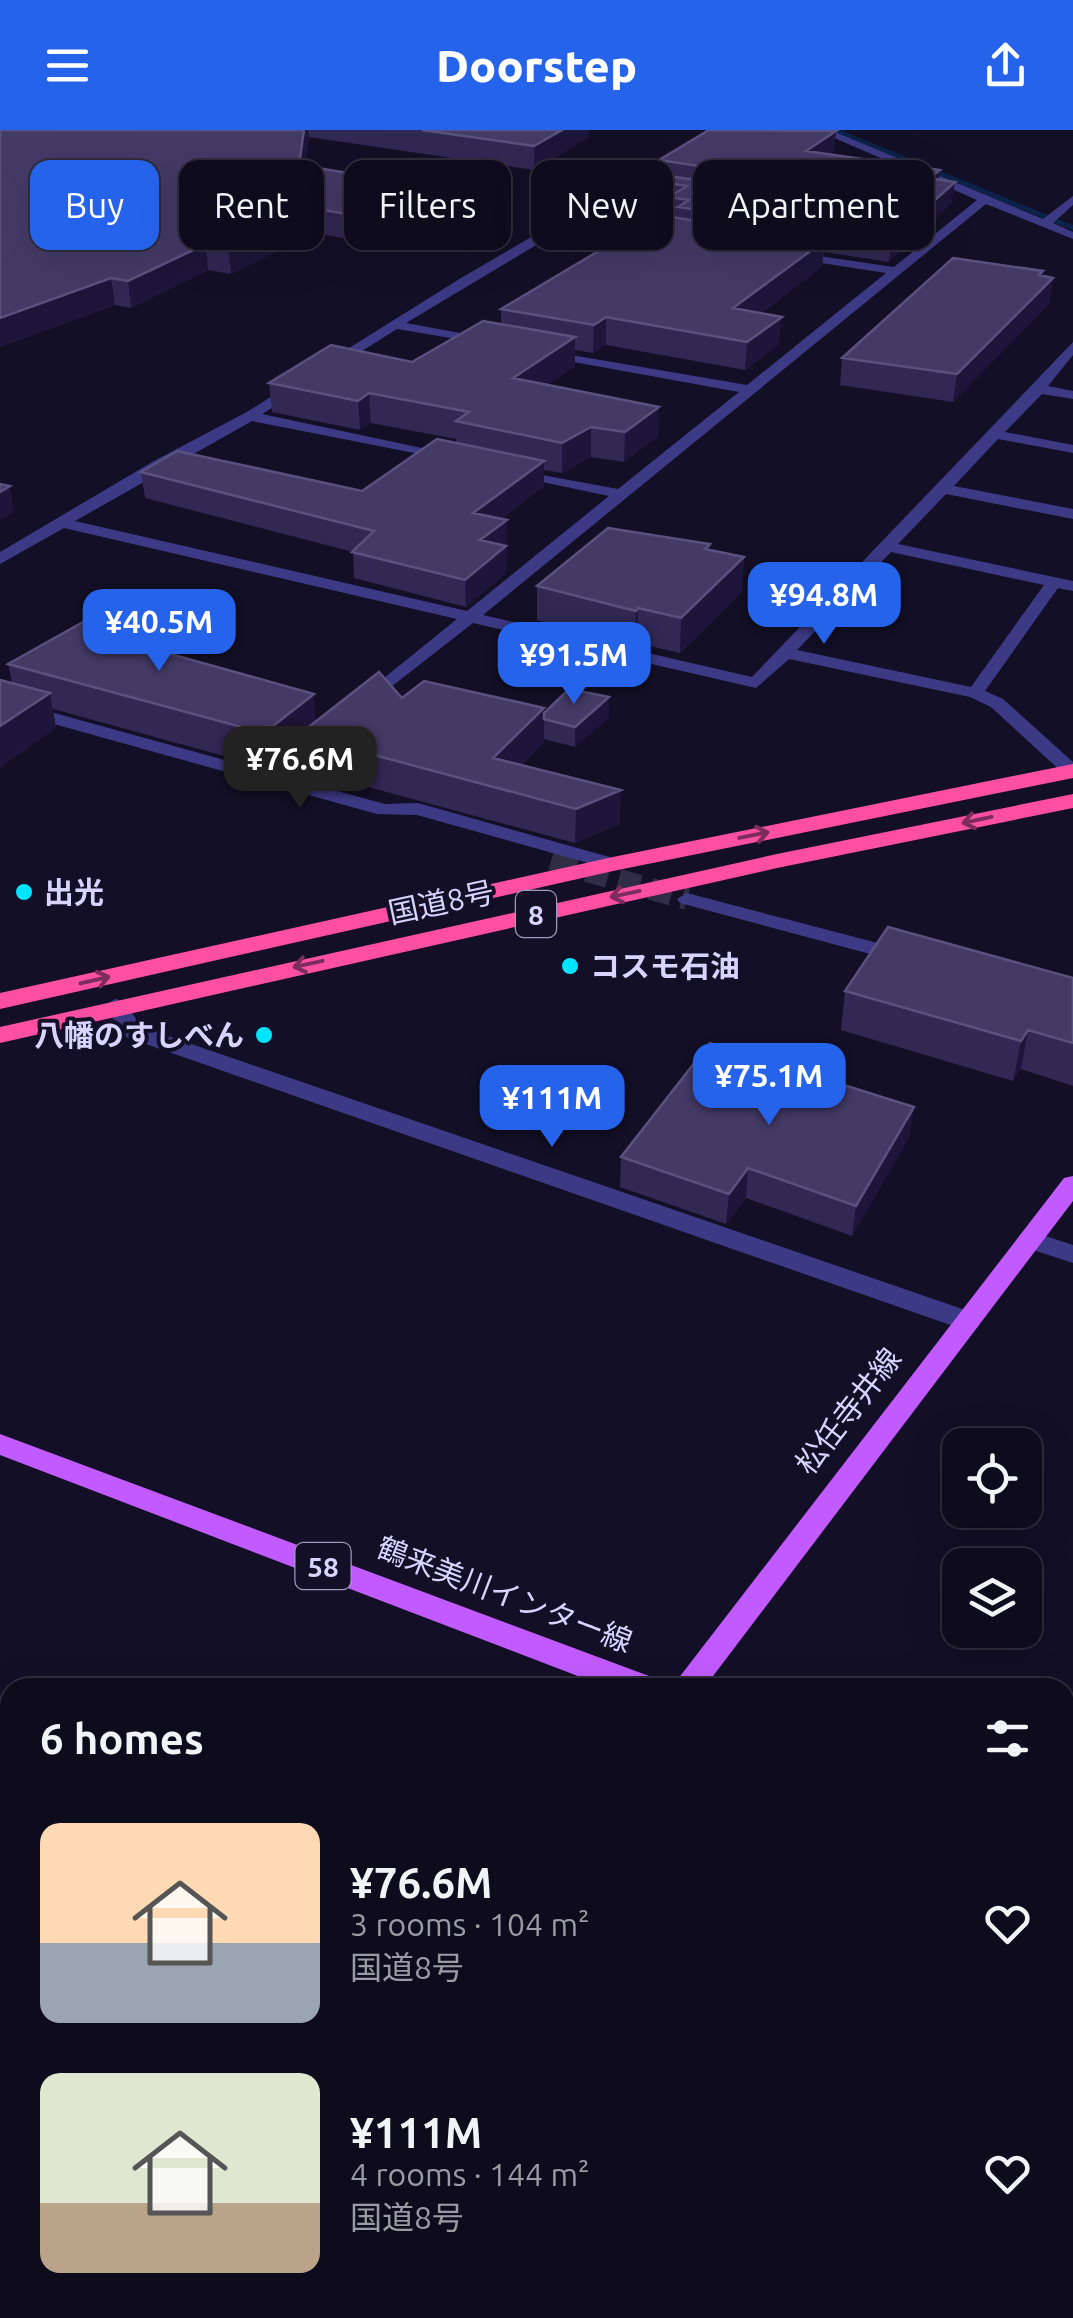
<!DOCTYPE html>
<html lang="en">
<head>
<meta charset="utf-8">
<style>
  :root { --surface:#0e0b1c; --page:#171425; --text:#f1f3f6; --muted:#9b9ba3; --line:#2e2b3b; --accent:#2563eb }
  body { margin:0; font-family:Ubuntu,"Noto Sans JP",sans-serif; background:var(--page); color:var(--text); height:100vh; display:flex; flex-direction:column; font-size:38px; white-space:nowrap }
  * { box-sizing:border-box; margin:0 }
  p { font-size:32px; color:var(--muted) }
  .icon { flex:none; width:55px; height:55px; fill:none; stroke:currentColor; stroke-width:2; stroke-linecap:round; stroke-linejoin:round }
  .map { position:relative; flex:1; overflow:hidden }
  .side { position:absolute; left:0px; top:1548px; width:1075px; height:642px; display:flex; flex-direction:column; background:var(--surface); border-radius:30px 30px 0 0; box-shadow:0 10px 40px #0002,0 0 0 2px var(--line) }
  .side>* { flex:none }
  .hud { position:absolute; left:30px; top:30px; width:1015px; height:90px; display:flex; gap:20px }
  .buttons { position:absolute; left:942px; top:1298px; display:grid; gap:20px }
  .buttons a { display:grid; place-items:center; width:100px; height:100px; border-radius:20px; background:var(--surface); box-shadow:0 10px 40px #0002,0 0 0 2px var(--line); font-size:50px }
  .price { position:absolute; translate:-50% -85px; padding:0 22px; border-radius:20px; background:var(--accent); color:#fff; font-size:32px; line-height:65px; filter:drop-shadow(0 2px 5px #0008) }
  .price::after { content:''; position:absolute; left:50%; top:60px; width:30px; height:22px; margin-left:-15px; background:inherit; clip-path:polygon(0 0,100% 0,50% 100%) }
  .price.active { background:#222; color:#fff }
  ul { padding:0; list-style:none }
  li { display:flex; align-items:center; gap:30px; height:250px; padding:0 40px }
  li span { display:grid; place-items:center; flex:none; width:280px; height:200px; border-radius:20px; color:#555 }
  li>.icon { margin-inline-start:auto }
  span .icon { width:120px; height:120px; fill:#fffc; stroke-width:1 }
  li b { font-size:42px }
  h2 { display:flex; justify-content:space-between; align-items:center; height:120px; padding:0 40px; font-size:42px }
  .chip { padding:0 35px; border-radius:20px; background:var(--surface); box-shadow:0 10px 40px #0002,0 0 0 2px var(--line); font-size:35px; line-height:90px }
  .chip.active { background:var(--accent); color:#fff }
  header { display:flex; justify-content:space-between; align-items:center; height:130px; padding:0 40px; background:var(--accent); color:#fff; font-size:45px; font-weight:800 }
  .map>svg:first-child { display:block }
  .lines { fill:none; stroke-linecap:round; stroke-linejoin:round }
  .stream { stroke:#0c2248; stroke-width:5 }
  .minor-tunnel-far1 { stroke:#312d47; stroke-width:18; stroke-dasharray:18 9; stroke-linecap:butt }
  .minor-tunnel { stroke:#312d47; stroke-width:22; stroke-dasharray:22 11; stroke-linecap:butt }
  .minor { fill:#3d3a85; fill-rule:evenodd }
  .major { fill:#c25bff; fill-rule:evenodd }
  .highway { fill:#ff4fa3; fill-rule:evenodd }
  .wall { fill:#312854 }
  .shaded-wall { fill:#1d163a }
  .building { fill:#433a66; stroke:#5a527e; stroke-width:2.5 }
  .oneway { stroke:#7d2c5e }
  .poi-dot { fill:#00e5ff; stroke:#130f26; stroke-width:4 }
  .labels { text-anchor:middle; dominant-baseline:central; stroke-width:8; stroke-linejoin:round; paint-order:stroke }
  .shield { fill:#130f26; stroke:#9e99be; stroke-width:2.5 }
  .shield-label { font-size:28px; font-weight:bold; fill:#d9d4ff }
  .poi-label { font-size:30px; font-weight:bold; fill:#d9d4ff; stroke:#130f26; text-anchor:start }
  .street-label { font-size:30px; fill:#d9d4ff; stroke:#130f26 }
</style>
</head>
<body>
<header><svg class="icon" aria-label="menu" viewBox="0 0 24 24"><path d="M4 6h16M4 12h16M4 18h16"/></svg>Doorstep<svg class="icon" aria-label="share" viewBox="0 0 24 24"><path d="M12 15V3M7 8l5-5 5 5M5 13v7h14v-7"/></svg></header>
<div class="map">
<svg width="1073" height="2188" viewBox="0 0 1073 2188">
  <rect width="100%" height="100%" fill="#130f26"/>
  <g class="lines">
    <path class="stream" d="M834 0 1073 98"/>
    <path class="minor-tunnel-far1" d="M551 731 564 735"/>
    <path class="minor-tunnel" d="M555 732 687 769"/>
    <path class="minor" d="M715 0H727L582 87 666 101 670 106 573 93 406 193 492 209V215L397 199 262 284 450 324 455 325V331L252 291 75 391 467 481 609 366 509 345V339L618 359 739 262 541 226 534 222 536 219 747 255 886 143 789 128 785 121 894 137 977 70 816 0H830L1043 89 1073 66V75L1053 93 1073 102V109L986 74 483 485 752 547 1073 212V225L1048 256 1073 261V269L1042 264 1005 302 1073 315V323L998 309 954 356 1073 379V389L946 364 898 414 1073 451V461L1058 458 985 561 1003 569 1073 632V646L1065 645 991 577 970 567 789 529 756 558 473 493 364 578 358 577V569L457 489 64 398 0 434V422L154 331 245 283 461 148ZM891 422 1044 455 971 557 797 520Z
      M0 568 268 642 314 604H328V612L285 647 385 674 418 673 620 730 623 734 613 740 417 685 377 684 0 579Z
      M687 763 912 822 915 827 904 833 680 773 677 769Z
      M115 869 123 871 142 897 977 1184 981 1191 977 1198H959L126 907 104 876Z
      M1030 1101 1073 1115V1133L1021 1116 1017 1110 1021 1104Z
      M1065 1805 1073 1808V1842L1065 1839Z"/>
    <path class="major" d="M1073 1046V1071L704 1558H671L1064 1048Z
      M0 1304 657 1549 661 1558H609L0 1325Z
      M1065 1704 1073 1707V1737L1065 1734Z
      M156 2180H199L196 2188H153Z"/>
    <path class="highway" d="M1073 634V648L613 741 0 879V863L613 727Z
      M1073 664V678L777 738 0 913V897L777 724Z"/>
  </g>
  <path class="wall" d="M0 0H589V7L534 40 309 7 304 36 434 57V82L383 111 371 113 314 103 231 144 208 140 131 178 115 175 0 217Z
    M833 0 834 21 829 24 940 40 939 50 952 72 932 92 920 90 918 104 889 132 824 122 822 137 761 183 779 214 745 240 606 215 593 223 575 220V236L547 255 659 277 658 306 624 332 591 327 562 343 544 340V356L501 389 507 390 506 443 466 477 354 448 353 422 145 368 141 342 362 361 456 313V309L371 293 360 300 272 282 269 253 412 232 501 194V179L668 86 669 74 652 71 653 51 658 47 659 30Z
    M1043 146 1053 148 1049 174 953 272 840 255 842 228Z
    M710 414V420L744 427 742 461 680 523 637 513 634 516 537 490V456Z
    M154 520 316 592 402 568 544 578V583L609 567V587L575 617 544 609V611L521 635 620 694 575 713 346 651 340 658 314 651 299 640 297 614 276 631 253 634 53 579 56 598 12 553 8 534Z
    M1073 848V956L1021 939 1013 951 841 900 845 861Z
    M914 977 909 1007 852 1106 746 1068 726 1094 620 1057 621 1027Z"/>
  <path class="shaded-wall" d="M304 0H308L309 7 300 59 299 35Z
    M562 0H589V7L534 40V16Z
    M823 0H833V3L836 1 834 21 804 41 806 21Z
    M940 40 937 60 929 48Z
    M955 52 952 72 932 92 934 71Z
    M434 57V82L383 111 371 113 369 88Z
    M313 78 314 103 231 144 228 118Z
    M921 83 918 104 889 132 891 110Z
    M824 111 822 137 731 205 733 178Z
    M206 114 208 140 131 178 128 151Z
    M1043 141 1040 162 1053 148 1049 174 953 272 957 244Z
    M111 148 115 175 0 217V188Z
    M606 187V215L593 223 594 195Z
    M782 187 779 214 745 240 747 212Z
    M575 207V236L513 277V248Z
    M369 263 371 293 360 300 358 271Z
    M659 277 658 306 624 332 625 302Z
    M591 297V327L562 343V313Z
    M544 331V356L474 409 473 383Z
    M10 356 14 382 0 390V362Z
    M507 390 506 443 466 477 465 450 480 410Z
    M744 427 742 461 680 523 681 488Z
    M638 478 637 513 634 516 636 481Z
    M150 488 154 522 120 510Z
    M50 563 56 598 0 638V596Z
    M314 564 316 598 296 607 297 614 276 631 253 634 249 599Z
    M609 567V587L575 617V597Z
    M544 578V611L497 658 493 628Z
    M344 617 346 651 340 658 338 624Z
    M621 660 620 694 575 713 576 679Z
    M1028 900 1021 939 1013 951 1021 911Z
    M914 977 909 1007 852 1106 856 1076Z
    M748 1038 746 1068 726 1094 729 1064Z"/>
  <path class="building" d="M0 0H304L299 35 434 57 382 85 369 88 313 78 228 118 206 114 128 151 111 148 0 188Z
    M422 0H562L534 16Z
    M709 0 836 1 806 21 940 40 929 48 955 52 934 71 659 30Z
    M662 45 921 83 891 110 678 77 689 70 669 67 687 56 653 51Z
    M659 85 824 111 733 178 782 187 747 212 606 187 594 195 501 179Z
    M953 128 1043 141 1039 145 1053 148 957 244 842 228Z
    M483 191 575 207 513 248 659 277 625 302 591 297 562 313 456 291 469 282 369 263 358 271 269 253 331 215 412 232Z
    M437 309 544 331 473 383 507 390 480 410 506 416 465 450 352 422 374 401 141 342 177 321 362 361Z
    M0 354 10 356 0 362Z
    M608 398 710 414 705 419 744 427 681 488 638 478 636 481 537 456Z
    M108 478 150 488 120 510 314 564 273 596 249 599 8 534Z
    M379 542 402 568 424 551 544 578 493 628 621 660 576 679 344 617 338 624 312 617 296 607Z
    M0 550 50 563 0 596Z
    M569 559 609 567 575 597 544 589V583Z
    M888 797 1073 848V913L1028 900 1021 911 845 861Z
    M710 913 914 977 856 1076 748 1038 729 1064 621 1027Z"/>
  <defs><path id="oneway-shaft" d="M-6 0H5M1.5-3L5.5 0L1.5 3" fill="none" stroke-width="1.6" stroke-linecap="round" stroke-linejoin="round" transform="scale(2.5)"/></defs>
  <g class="oneway">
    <use href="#oneway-shaft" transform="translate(977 690) rotate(168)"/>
    <use href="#oneway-shaft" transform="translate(754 705) rotate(-11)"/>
    <use href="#oneway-shaft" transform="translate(625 764) rotate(168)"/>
    <use href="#oneway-shaft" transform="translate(308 834) rotate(168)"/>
    <use href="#oneway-shaft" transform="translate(95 850) rotate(-13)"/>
  </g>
  <g class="poi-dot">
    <circle cx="24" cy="762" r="10"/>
    <circle cx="570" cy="836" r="10"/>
    <circle cx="264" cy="905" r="10"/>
  </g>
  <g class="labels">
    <g class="shield">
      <rect x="516" y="761" width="40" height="46" rx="8"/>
      <rect x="295.5" y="1413" width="55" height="46" rx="8"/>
    </g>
    <g class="shield-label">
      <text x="536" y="784">8</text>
      <text x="323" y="1436">58</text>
    </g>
    <g class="poi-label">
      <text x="44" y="762">出光</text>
      <text x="590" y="836">コスモ石油</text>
      <text x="244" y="905" text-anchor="end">八幡のすしべん</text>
    </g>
    <g class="street-label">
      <text transform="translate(441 772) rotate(-12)">国道8号</text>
      <text transform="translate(848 1281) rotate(-52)">松任寺井線</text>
      <text transform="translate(505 1464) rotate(21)">鶴来美川インター線</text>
    </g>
  </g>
</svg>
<div class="buttons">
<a><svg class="icon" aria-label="locate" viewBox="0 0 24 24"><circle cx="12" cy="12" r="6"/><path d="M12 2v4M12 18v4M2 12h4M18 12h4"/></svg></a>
<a><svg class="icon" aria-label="layers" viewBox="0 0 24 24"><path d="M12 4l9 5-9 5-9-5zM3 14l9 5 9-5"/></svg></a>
</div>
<b class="price" style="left:824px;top:517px">¥94.8M</b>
<b class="price" style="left:159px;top:544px">¥40.5M</b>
<b class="price" style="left:574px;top:577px">¥91.5M</b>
<b class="price active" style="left:300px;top:681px">¥76.6M</b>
<b class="price" style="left:769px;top:998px">¥75.1M</b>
<b class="price" style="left:552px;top:1020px">¥111M</b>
<div class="hud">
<a class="chip active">Buy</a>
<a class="chip">Rent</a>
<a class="chip">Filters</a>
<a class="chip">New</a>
<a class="chip">Apartment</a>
</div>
<section class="side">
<h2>6 homes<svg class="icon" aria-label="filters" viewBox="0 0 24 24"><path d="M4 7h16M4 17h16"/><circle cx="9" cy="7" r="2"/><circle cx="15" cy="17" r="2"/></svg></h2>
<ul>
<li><span style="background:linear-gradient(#ffd9b3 60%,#9aa5b1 0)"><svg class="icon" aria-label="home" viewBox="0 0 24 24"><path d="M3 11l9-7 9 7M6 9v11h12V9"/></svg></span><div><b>¥76.6M</b><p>3 rooms · 104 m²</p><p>国道8号</p></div><svg class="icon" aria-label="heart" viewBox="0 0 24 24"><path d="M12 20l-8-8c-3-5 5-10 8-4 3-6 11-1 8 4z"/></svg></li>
<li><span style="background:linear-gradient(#dfe7d0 65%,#b9a48a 0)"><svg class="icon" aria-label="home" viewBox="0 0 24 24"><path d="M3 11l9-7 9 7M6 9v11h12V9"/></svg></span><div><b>¥111M</b><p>4 rooms · 144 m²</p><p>国道8号</p></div><svg class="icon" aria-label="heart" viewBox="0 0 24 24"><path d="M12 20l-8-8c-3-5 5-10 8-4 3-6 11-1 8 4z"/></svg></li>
</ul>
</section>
</div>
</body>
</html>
